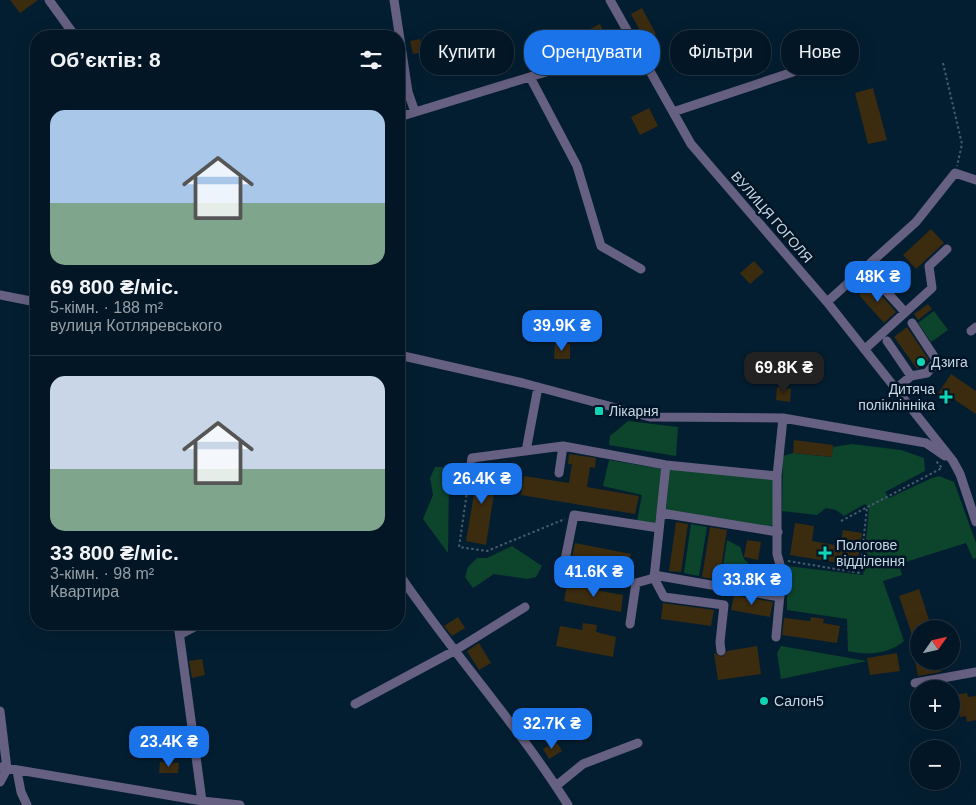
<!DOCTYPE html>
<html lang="uk">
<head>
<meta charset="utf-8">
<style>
  :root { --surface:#031625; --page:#0d1f2d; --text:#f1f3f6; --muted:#979fa7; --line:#243542; --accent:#1a73e8 }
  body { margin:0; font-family:Arial,sans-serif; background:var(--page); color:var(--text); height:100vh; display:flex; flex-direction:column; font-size:19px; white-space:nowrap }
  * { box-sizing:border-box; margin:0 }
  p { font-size:16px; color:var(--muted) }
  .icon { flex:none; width:28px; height:28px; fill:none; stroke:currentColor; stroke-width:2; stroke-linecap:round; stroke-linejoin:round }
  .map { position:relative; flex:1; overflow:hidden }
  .details { position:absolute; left:30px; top:30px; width:375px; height:600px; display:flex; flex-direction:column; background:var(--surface); border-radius:20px; box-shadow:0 5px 20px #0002,0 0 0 1px var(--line) }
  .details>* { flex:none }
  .top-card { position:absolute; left:420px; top:30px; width:475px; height:45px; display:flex; gap:10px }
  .needle { width:32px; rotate:56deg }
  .tools { position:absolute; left:910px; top:620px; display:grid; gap:10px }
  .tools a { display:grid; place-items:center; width:50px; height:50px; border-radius:50%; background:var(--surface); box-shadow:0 5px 20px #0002,0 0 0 1px var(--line); font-size:25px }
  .price { position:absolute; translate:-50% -42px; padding:0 11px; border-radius:10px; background:var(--accent); color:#fff; font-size:16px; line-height:32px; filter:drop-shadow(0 1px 2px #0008) }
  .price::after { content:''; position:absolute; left:50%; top:30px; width:15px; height:11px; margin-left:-8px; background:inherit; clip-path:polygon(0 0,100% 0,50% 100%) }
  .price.current { background:#222; color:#fff }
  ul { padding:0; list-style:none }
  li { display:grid; align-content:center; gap:10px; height:265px; padding:0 20px }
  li+li { border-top:1px solid var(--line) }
  li span { display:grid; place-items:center; height:155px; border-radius:15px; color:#555 }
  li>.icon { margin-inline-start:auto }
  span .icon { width:90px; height:90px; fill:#fffc; stroke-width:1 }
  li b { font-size:21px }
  h2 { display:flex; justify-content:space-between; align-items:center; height:60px; padding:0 20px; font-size:21px }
  .tag { padding:0 18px; border-radius:20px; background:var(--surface); box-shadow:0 5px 20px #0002,0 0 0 1px var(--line); font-size:18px; line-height:45px }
  .tag.current { background:var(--accent); color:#fff }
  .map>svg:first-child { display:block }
  .green { fill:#0c442c }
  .building { fill:#3b2b0f }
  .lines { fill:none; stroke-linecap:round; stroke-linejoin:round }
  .path { stroke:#455c6d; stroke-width:2; stroke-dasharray:2.5 2.5; stroke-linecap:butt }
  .minor { stroke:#666082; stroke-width:9 }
  .poi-dot { fill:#0fd5b4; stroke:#001527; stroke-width:2 }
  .labels { text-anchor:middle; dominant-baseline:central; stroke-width:5; stroke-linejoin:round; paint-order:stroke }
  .street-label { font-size:14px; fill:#c7d6e3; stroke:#001527 }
  .poi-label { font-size:14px; fill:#c7d6e3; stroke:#001527; text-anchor:start }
</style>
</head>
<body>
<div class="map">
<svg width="976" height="805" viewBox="0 0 976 805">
  <rect width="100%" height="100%" fill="#041e31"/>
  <path class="green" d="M934 311 948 330 931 342 918 323Z
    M628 421 678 427 676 456 609 445 610 436Z
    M852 444 901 450 924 458 925 471 885 492 889 498 932 478 939 476 954 482 976 543V558L973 559 966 543 899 564 902 575 883 581 904 641C889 654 867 656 848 651L847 619 787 610V566L863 575 869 508 865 504 844 516 836 510 826 508 817 515 782 511 783 456 793 453 831 457 833 447Z
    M609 460 662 469 655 524 637 521 642 495 603 486Z
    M435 467H442L449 476 448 553 423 519 433 495 430 478Z
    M670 469 774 479V525L769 527 666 510Z
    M691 524 707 527 699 576 684 573Z
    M727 540 740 547 744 559 751 566 770 568 772 580 760 589 721 580Z
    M512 546 542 566 536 577 527 579 494 574 473 588 465 577 468 567 477 558H487Z
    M781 646 867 661 781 679 777 653Z"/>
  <path class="building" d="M10 0H38L20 13Z
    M642 8 656 34 645 40 631 14Z
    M600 24 604 33 594 38 590 29Z
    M420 39 423 52 413 54 410 41Z
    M873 88 887 140 868 144 855 93Z
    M649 108 658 126 640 135 631 117Z
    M931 229 944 243 916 269 903 255Z
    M793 230 802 242 794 249 784 238Z
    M754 261 764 272 750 284 740 273Z
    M33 265H36V287L29 285Z
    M871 284 896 312 884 323 859 295Z
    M928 304 932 309 918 320 914 314Z
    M907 327 929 360 917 369 894 337Z
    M555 344H570V359H554Z
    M951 374 976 391V414L952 398 949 403 937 395Z
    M777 387 791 389 790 402 776 400Z
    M794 440 833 445 832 457 793 453Z
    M569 454 596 458 595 468 590 467 587 487 639 496 635 514 521 495 524 476 569 483 572 464H568Z
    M479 465 498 468 486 545 466 541Z
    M676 522 688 524 681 572 669 571Z
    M795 523 814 526 812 541 840 546 843 530 862 533 857 566 790 555Z
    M710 527 727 530 719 580 702 577Z
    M747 540 761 542 758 560 744 557Z
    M575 543 631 554 627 574 571 562Z
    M567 585 623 595 621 612 564 601Z
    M919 589 932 629H919L917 650 899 596Z
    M734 595 773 602 770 617 731 610Z
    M663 603 714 610 711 626 661 619Z
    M458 617 465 628 452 636 444 626Z
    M811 617 824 619 823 623 840 626 837 643 782 635 784 618 810 621Z
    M583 623 597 625 596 632 616 637 613 657 556 646 560 626 582 630Z
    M479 643 491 663 479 670 467 651Z
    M757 646 761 674 718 680 714 653 722 657 727 651Z
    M897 653 900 671 870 675 867 658Z
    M202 659 205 675 192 678 189 661Z
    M915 661H940L941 672 918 676Z
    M967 693 968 697 976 696V720L967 722 966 716 960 717 959 713 955 714 952 695Z
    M556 741 562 751 549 759 543 749Z
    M160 762 179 763 178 773H159Z"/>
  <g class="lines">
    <path class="path" d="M943 63 962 144 957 166
      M468 485 459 547 487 551 565 519
      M841 521 942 468 936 461
      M788 561 860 573 867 507"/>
    <path class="minor" d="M49 0 75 36
      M394 0 408 92 415 112
      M610 0 691 144 827 302 953 461 960 474 976 522
      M530 77 577 166 601 246 641 269
      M673 112 793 72
      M399 117 618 50 632 38
      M876 280 904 311
      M0 295 36 302
      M827 302 916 222 955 173 976 180
      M971 331 976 327
      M887 341 911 376
      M865 349 932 288 929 266 947 249
      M399 355 523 383 650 417 783 418 926 443 945 456
      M896 389 911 376 927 373 937 361 912 323
      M526 451 538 387
      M559 473 563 446 666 465 777 476
      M469 477 472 458 563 446
      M661 513 778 532
      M565 560 574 515 659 528
      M399 574C452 653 518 725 568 805
      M654 575 780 597
      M654 578 664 597 724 605 720 642 721 651
      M178 624 202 801
      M630 624 636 583 654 578 666 465
      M181 634 200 624
      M776 637 782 572 777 554V476L783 418
      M915 683 976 672
      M355 704 454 651 525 607
      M0 711 7 769 0 782
      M0 767 202 801 240 805
      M17 771 21 792 27 805
      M556 786 583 764 638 743"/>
  </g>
  <g class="poi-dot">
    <circle cx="921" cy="362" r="5"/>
    <path d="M943.5 389.5h5v5h5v5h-5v5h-5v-5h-5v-5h5z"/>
    <rect x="594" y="406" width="10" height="10" rx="2.5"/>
    <path d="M822.5 545.5h5v5h5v5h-5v5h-5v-5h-5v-5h5z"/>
    <circle cx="764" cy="701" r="5"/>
  </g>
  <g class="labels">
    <g class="street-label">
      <text transform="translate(772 217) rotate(49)">ВУЛИЦЯ ГОГОЛЯ</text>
    </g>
    <g class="poi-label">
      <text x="931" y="362">Дзига</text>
      <text x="935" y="389" text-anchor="end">Дитяча<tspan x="935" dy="16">поліклінніка</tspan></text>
      <text x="609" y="411">Лікарня</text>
      <text x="836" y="545">Пологове<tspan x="836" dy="16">відділення</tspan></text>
      <text x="774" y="701">Салон5</text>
    </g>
  </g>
</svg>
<div class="tools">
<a><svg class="needle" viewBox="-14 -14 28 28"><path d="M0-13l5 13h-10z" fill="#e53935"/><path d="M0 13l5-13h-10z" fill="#979fa7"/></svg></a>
<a>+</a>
<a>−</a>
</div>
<b class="price" style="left:878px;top:303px">48K ₴</b>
<b class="price" style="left:562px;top:352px">39.9K ₴</b>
<b class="price current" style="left:784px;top:394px">69.8K ₴</b>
<b class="price" style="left:482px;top:505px">26.4K ₴</b>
<b class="price" style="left:594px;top:598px">41.6K ₴</b>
<b class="price" style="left:752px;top:606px">33.8K ₴</b>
<b class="price" style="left:552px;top:750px">32.7K ₴</b>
<b class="price" style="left:169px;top:768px">23.4K ₴</b>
<div class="top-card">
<a class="tag">Купити</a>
<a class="tag current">Орендувати</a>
<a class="tag">Фільтри</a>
<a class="tag">Нове</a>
</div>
<section class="details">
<h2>Об’єктів: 8<svg class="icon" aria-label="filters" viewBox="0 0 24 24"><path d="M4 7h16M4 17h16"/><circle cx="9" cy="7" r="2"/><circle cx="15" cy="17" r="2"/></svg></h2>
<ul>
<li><span style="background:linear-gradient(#a9c7e8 60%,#7fa58c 0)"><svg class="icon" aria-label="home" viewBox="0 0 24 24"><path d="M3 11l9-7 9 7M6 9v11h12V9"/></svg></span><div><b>69 800 ₴/міс.</b><p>5-кімн. · 188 m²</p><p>вулиця Котляревського</p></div></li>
<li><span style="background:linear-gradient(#c9d6e8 60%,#7fa58c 0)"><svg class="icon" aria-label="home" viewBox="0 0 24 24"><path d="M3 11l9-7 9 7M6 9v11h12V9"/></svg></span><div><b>33 800 ₴/міс.</b><p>3-кімн. · 98 m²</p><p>Квартира</p></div></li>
</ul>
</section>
</div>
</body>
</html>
